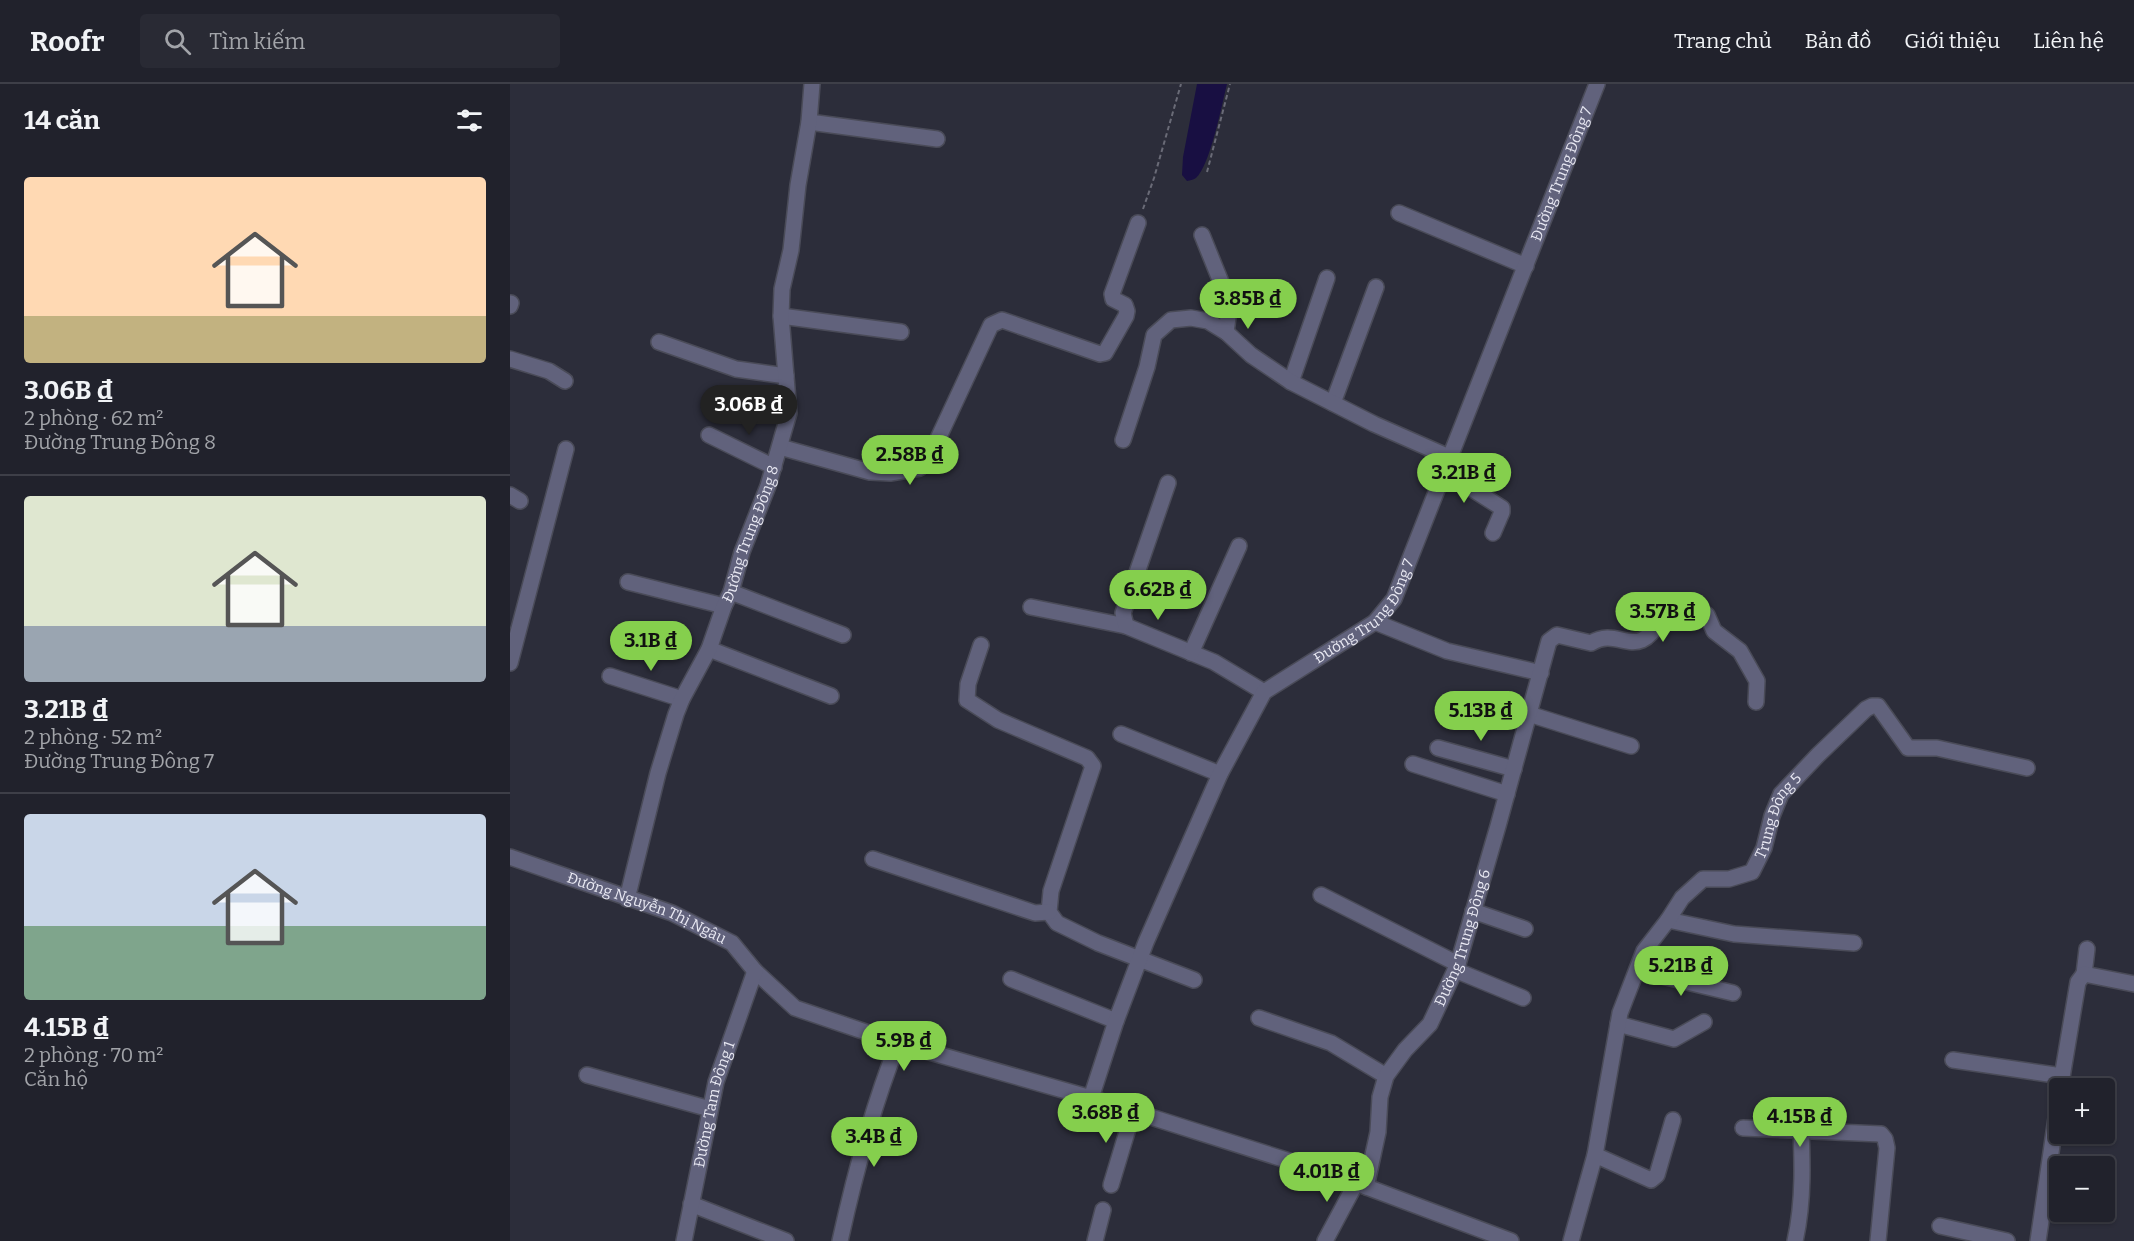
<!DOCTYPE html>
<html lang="vi">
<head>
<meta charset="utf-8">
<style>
  :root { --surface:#21222c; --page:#292a34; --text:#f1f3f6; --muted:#a2a4a9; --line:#3e3f48; --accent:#85cf4d }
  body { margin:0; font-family:Bitter,serif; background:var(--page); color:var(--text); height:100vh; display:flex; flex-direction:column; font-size:22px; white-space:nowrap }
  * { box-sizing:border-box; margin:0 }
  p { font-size:20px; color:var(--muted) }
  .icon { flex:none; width:33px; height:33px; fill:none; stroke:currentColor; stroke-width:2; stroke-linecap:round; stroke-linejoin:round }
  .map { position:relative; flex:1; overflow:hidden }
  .drawer { display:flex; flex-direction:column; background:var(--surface); width:510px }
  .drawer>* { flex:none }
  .fabs { position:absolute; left:1539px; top:994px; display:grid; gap:12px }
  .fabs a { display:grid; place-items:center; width:66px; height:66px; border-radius:6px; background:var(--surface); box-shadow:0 2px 4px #0004,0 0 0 2px var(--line); font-size:30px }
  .price { position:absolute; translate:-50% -51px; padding:0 14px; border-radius:21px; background:var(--accent); color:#111; font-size:20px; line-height:39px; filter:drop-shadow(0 2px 3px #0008) }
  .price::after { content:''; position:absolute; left:50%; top:36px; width:18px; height:14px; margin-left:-9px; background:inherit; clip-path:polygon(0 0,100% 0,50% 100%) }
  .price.on { background:#222; color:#fff }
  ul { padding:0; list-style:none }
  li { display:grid; align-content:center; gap:12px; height:318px; padding:0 24px }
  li+li { border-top:2px solid var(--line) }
  li span { display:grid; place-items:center; height:186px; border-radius:6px; color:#555 }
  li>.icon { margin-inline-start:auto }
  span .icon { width:108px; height:108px; fill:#fffc; stroke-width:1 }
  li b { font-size:26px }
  h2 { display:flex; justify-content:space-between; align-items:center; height:72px; padding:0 24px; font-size:26px }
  header { display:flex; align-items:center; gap:36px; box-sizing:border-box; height:84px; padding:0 30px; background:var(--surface); border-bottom:2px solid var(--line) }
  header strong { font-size:28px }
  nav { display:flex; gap:33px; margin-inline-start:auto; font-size:21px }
  .search { width:420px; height:54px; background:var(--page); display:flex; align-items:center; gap:15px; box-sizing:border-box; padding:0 21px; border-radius:6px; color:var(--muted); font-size:22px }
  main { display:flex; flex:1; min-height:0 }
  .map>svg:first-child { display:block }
  .water { fill:#180f42 }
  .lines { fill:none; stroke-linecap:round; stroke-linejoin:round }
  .minor-casing { stroke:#4a4b58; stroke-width:18 }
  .path { stroke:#6a6b77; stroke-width:2; stroke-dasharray:4.5 3; stroke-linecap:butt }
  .minor { stroke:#61627c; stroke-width:15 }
  .labels { text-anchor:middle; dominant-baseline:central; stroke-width:6; stroke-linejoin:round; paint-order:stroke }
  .street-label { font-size:15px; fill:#e9e9f3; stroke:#232330 }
</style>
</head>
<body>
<header>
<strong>Roofr</strong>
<div class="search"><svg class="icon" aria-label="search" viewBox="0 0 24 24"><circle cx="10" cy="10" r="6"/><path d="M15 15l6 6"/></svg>Tìm kiếm</div>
<nav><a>Trang chủ</a><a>Bản đồ</a><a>Giới thiệu</a><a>Liên hệ</a></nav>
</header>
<main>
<section class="drawer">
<h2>14 căn<svg class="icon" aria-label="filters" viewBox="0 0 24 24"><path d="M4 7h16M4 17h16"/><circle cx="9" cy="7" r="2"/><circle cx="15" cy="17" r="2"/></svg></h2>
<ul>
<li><span style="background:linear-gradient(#ffd9b3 75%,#c2b280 0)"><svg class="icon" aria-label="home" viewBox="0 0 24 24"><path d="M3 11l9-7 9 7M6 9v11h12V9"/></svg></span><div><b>3.06B ₫</b><p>2 phòng · 62 m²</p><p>Đường Trung Đông 8</p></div></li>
<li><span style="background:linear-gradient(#dfe7d0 70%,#9aa5b1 0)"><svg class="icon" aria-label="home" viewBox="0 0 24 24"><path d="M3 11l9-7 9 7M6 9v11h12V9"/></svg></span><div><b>3.21B ₫</b><p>2 phòng · 52 m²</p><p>Đường Trung Đông 7</p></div></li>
<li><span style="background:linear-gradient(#c9d6e8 60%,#7fa58c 0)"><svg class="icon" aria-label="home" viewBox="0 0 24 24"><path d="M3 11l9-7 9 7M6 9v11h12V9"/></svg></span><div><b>4.15B ₫</b><p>2 phòng · 70 m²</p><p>Căn hộ</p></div></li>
</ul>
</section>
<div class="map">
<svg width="1624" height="1157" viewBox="0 0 1624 1157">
  <rect width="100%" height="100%" fill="#2c2d3a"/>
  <path class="water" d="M687 0H717C712 20 700 82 686 94 683 96 680 96 677 97L672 91 673 73Z"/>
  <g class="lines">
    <defs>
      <g id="minor">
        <path d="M299 38 427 55"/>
        <path d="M889 129 1016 182"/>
        <path d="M692 151 713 203 719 226 716 248"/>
        <path d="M0 222 1 219"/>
        <path d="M271 232 391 248"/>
        <path d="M149 258 226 285 276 292"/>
        <path d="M0 275 39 287 55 297"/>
        <path d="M781 298 817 194"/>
        <path d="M823 319 866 203"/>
        <path d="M199 351 264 383"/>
        <path d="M613 356 637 283 644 251 661 236 681 234 698 237 716 248 741 271 781 298 864 340 939 373"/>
        <path d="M270 363 360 388 380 389 410 384 426 359 481 241 492 236 590 270 595 269 616 232 617 227 615 221 603 215 602 210 628 139"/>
        <path d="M934 387 992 424V428L983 449"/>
        <path d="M0 411 10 417"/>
        <path d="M118 498 214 522"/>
        <path d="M221 508 333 551"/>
        <path d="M521 523 616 542 704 578 754 608"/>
        <path d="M865 538 937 567 1031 589"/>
        <path d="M616 542 613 529 658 399"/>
        <path d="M471 561 458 600 457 616 488 636 577 674 583 682 541 807 539 828 547 839 588 859 684 896"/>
        <path d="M199 565 321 612"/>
        <path d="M681 569 729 462"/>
        <path d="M0 579 56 365"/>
        <path d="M100 592 172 615"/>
        <path d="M1019 630 1121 662"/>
        <path d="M611 650 710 690"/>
        <path d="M928 664 1004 685"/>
        <path d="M903 680 997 710"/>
        <path id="s1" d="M0 773 162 829 222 859 245 887 285 924 388 959 581 1014 792 1081 846 1099 1001 1157"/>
        <path d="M363 775 525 829 539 828"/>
        <path d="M811 811 948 880"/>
        <path id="s2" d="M117 815 148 689 166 630 172 615 199 565 214 522 221 508 232 468 258 402 279 329 271 232 272 205 281 166 288 101 299 38 302 0"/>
        <path d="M963 827 1015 845"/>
        <path d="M1158 836 1224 850 1344 859"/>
        <path d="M945 886 1013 914"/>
        <path d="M1127 886 1223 909"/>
        <path d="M1574 890 1577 865"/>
        <path d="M501 895 606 937"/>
        <path d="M749 934 821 959 876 992"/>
        <path d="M1108 940 1164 955 1194 938"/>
        <path d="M1443 976 1552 992"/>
        <path d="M77 991 200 1025"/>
        <path d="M1550 1005 1568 898 1574 890 1624 900"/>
        <path id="s3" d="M581 1014 606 937 636 858 710 690 754 608 865 538 884 515 1087 0"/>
        <path d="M1233 1044 1371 1050 1375 1055 1377 1064 1368 1157"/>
        <path d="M1085 1071 1141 1096 1147 1091 1163 1036"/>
        <path d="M601 1101 623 1028"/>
        <path id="s4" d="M856 1103 868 1048 870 1013 876 992 895 966 920 940 948 880 988 742 1039 557 1047 551 1081 559C1102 546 1116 563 1132 556 1145 550 1150 532 1162 525 1167 522 1174 521 1180 519L1197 531 1204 547 1230 567 1247 597 1246 618"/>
        <path d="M181 1120 276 1157"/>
        <path d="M1430 1142 1497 1157"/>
        <path id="s5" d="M174 1157 206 998 245 887"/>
        <path d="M330 1157C345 1089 362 1024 388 959"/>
        <path d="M585 1157 593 1126"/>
        <path d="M815 1157 846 1099"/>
        <path id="s6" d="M1061 1157 1085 1071 1110 929 1134 867 1158 836 1172 814 1193 795H1219L1242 788 1254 764 1262 732 1271 710 1308 671 1356 625 1362 622H1368L1398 664H1427L1517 684"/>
        <path d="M1285 1157C1295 1113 1292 1067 1290 1022"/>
        <path d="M1528 1157 1550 1007"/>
      </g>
    </defs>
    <use href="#minor" class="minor-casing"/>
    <path class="path" d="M697 88 720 0
      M633 125 644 94 671 0"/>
    <use href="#minor" class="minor"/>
  </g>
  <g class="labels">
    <g class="street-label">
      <text stroke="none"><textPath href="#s3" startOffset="1060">Đường Trung Đông 7</textPath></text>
      <text stroke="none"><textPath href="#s2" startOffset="387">Đường Trung Đông 8</textPath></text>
      <text stroke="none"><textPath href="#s3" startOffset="574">Đường Trung Đông 7</textPath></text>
      <text stroke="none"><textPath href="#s6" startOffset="506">Trung Đông 5</textPath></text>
      <text stroke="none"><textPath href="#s1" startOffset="146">Đường Nguyễn Thị Ngâu</textPath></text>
      <text stroke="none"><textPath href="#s4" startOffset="274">Đường Trung Đông 6</textPath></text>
      <text stroke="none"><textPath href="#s5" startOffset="140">Đường Tam Đông 1</textPath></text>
    </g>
  </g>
</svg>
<div class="fabs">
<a>+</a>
<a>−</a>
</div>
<b class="price" style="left:738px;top:246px">3.85B ₫</b>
<b class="price on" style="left:239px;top:352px">3.06B ₫</b>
<b class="price" style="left:400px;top:402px">2.58B ₫</b>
<b class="price" style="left:954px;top:420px">3.21B ₫</b>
<b class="price" style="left:648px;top:537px">6.62B ₫</b>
<b class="price" style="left:1153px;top:559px">3.57B ₫</b>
<b class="price" style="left:141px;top:588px">3.1B ₫</b>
<b class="price" style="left:971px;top:658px">5.13B ₫</b>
<b class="price" style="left:1171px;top:913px">5.21B ₫</b>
<b class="price" style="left:394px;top:988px">5.9B ₫</b>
<b class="price" style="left:596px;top:1060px">3.68B ₫</b>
<b class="price" style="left:1290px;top:1064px">4.15B ₫</b>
<b class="price" style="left:364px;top:1084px">3.4B ₫</b>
<b class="price" style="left:817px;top:1119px">4.01B ₫</b>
</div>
</main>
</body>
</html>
